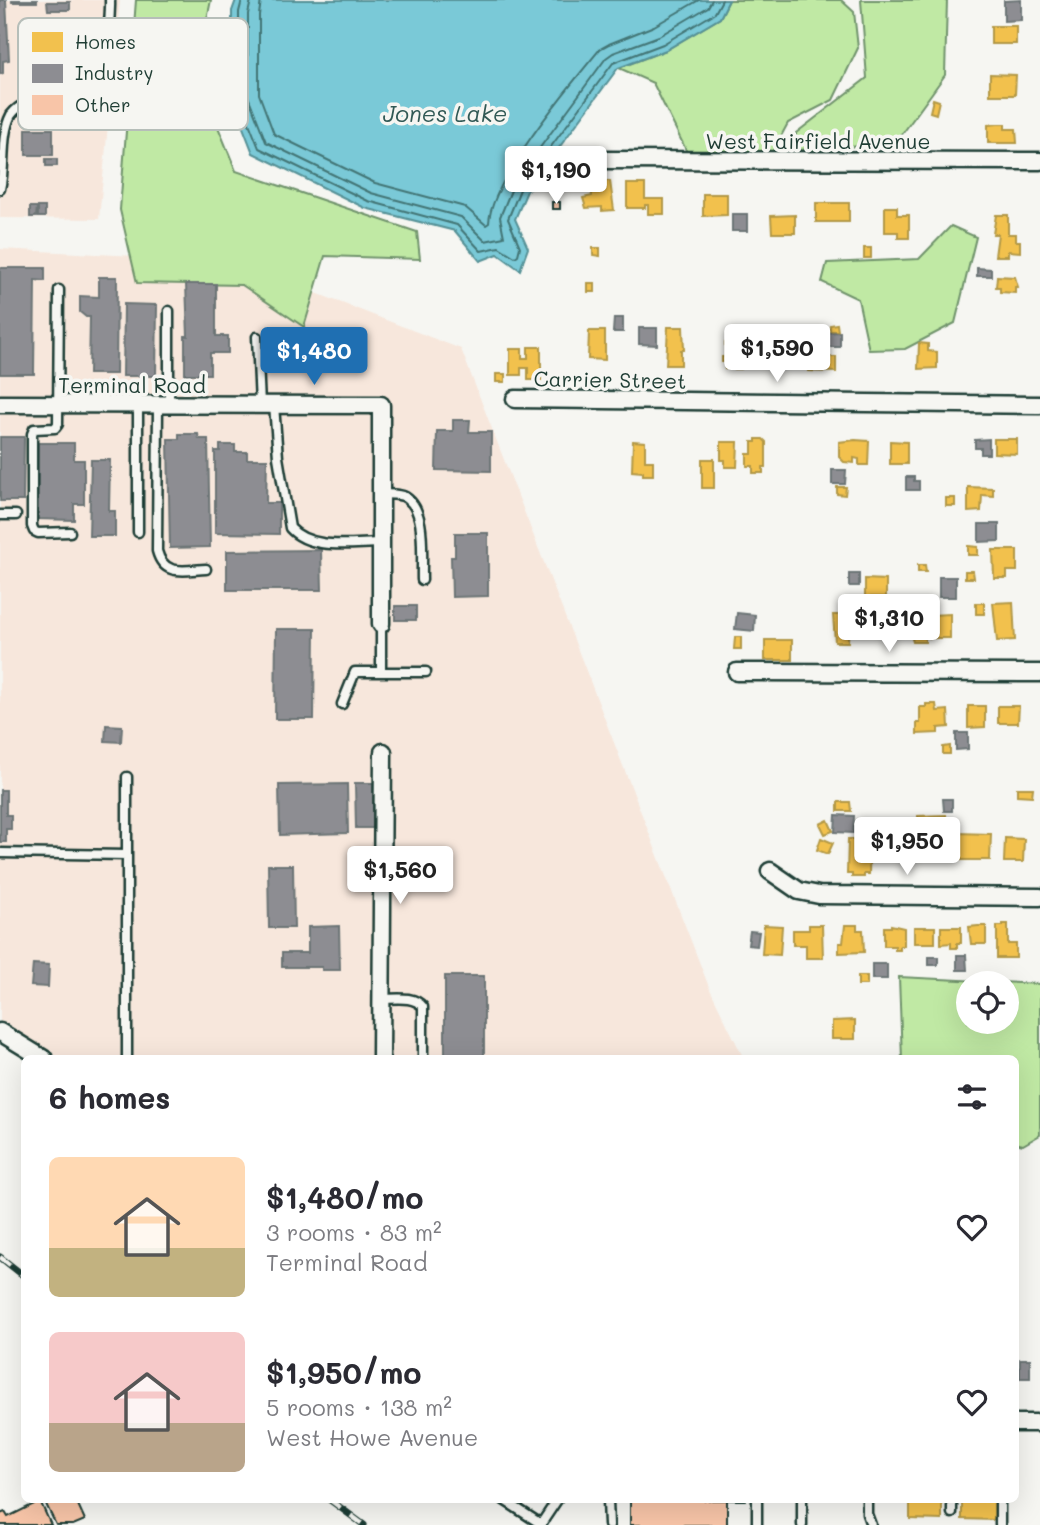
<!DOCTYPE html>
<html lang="en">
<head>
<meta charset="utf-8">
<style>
  :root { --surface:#fff; --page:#f7f7f7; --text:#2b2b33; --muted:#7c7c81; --accent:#1f6fb2 }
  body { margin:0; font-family:Mali,sans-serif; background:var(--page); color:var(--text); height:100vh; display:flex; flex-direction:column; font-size:26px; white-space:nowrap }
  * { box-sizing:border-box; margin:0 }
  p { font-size:23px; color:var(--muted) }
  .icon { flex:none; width:38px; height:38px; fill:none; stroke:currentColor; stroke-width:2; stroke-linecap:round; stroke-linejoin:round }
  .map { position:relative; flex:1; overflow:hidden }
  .panel { position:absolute; left:21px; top:1055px; width:998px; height:448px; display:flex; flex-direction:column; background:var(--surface); border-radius:10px; box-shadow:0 7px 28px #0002 }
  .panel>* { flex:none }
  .buttons { position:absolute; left:956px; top:971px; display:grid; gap:14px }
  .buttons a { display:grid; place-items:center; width:63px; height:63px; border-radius:50%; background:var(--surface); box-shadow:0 7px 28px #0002; font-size:35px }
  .price { position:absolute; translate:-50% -60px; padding:0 16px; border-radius:7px; background:#fff; color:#222; font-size:23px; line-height:46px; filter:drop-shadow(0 2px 4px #0008) }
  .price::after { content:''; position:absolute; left:50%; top:42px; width:21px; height:16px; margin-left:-10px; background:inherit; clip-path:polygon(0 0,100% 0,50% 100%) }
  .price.current { background:var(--accent); color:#fff }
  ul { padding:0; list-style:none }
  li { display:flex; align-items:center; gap:21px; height:175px; padding:0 28px }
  li span { display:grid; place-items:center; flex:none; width:196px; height:140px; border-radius:10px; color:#555 }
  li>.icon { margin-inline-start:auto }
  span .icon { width:84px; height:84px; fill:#fffc; stroke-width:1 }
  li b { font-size:30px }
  h2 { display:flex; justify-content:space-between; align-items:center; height:84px; padding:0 28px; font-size:30px }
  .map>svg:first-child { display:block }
  .built { fill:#f7e7dc }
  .green { fill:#c0e9a4; stroke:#70936c; stroke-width:2; fill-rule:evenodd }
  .water { fill:#7ac9d7; stroke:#569196; stroke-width:2 }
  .homes { fill:#f2c14e; stroke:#b39946; stroke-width:2 }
  .industry { fill:#8d8d92; stroke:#6c7576; stroke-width:2 }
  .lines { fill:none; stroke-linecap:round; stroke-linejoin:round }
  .shore { stroke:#437575; stroke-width:2 }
  .building { fill:#f8c5a8; stroke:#1f3d34; stroke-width:2 }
  .service-casing { stroke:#1f3d34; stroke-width:13 }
  .minor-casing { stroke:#1f3d34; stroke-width:21 }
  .service { stroke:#f6f6f2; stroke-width:8 }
  .minor { stroke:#f6f6f2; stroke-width:16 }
  .rail-casing { stroke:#1f3d34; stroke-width:7 }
  .rail { stroke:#f6f6f2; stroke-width:4.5; stroke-dasharray:13; stroke-linecap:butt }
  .labels { text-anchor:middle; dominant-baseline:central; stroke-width:7; stroke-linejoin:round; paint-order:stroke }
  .street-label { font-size:21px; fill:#1f3d34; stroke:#f6f6f2 }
  .water-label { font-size:23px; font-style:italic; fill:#315955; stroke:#f6f6f2 }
  .key { fill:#f6f6f2; stroke:#b6beb9; stroke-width:2 }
  .key-label { font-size:19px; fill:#1f3d34 }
</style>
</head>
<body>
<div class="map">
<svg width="1040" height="1525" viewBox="0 0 1040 1525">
  <rect width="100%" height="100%" fill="#f6f6f2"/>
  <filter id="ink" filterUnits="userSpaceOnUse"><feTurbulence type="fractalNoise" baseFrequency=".0143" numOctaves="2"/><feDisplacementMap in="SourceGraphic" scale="14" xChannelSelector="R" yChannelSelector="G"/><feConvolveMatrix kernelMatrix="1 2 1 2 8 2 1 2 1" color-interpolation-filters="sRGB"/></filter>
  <g filter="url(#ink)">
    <path class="built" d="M0 0H120L99 219 0 218Z
      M0 249 233 261 461 349 709 987 744 1059H44L0 1032Z"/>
    <path class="green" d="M136 0H211L196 73 236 171 417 232 420 259 325 256 304 327 242 285 137 283 120 210Z
      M729 0H841L854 12 858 48 833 100 788 123 772 153 687 152 653 83 619 68 666 50 720 18Z
      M861 0H947L945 75 895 144 796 150V133L867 78Z
      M951 226 976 237 955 323 905 349 869 350 858 299 822 282 827 263 919 259Z
      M899 977 1040 984V1135L1023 1145 1015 1143V1059H902ZM968 984H1006V1022H968Z"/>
    <path class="water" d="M236 0H729L720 18 666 50 618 68 527 191 515 219 528 248 520 270 498 254 480 261 455 231 365 208 253 153 232 99V11Z"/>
    <path class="homes" d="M991 26H1016V44H991Z
      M990 74 1016 75 1015 95H990Z
      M933 99 939 101 936 114 930 112Z
      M998 124H1005V129H1016L1017 143H988V125Z
      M591 181H610L614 210 602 211V207L586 208 583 198 592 196Z
      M627 184H645V199H664V214H648V205H645V208H627Z
      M703 194H727V215L703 216Z
      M816 203H849V222H816Z
      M885 207H897V215H909V238H898V232H885Z
      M795 215V233H772L771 216Z
      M996 215H1008V234H1016V241H1020V252L1008 251V256H995L998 234H993Z
      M593 248H600V256L593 255Z
      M864 248H871V258H864Z
      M997 276 1015 277 1018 287H1015V293L1000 292V287H996Z
      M588 283H595V292H588Z
      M837 324 838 331H830V325Z
      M668 327H683L684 350H681V365H666Z
      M589 331H605V360L588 359Z
      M776 336H793V364H787V367L776 364Z
      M753 337H769L770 364H766V367L754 365Z
      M730 339 741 343V369H725V362H722V357H725V343Z
      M919 343 928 344V351L937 352V368L918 369Z
      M528 347H541V380H528V368H521V375H510V349H522V358H528Z
      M809 350H825V357H836V372L809 371Z
      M496 374H505V382H496Z
      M756 439H763L766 442V467H763V473H753V466H747V454H752V442H756Z
      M994 439H1017V454L994 453Z
      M855 440 869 441 868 465H859V459L854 458V463L844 462 839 457V442Z
      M633 441 645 442V461H653V475H643V472L632 471Z
      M890 441 907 442V464H890Z
      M721 442H738L737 467H725V460H721Z
      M702 459H714V488H702Z
      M837 487H846L845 495 837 494Z
      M968 487 993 488V496L982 495 981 511 968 512Z
      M946 498H955V506H946Z
      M968 546 978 547V555H968Z
      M993 550H1017V571H1007V578H994Z
      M918 565H925L926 572H918Z
      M965 571H973L974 578H965Z
      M865 579 886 580V597H865Z
      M1013 602 1015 640 997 641 993 603Z
      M976 603H984V614H976Z
      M950 614V638H930V615Z
      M833 615H844V620H849L848 642H835Z
      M911 620H925V642H913L911 635H903V624H911Z
      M735 637H741V649H734Z
      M765 640H792V660H765Z
      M926 704H936L937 711 948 710 949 727 938 728V733L917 734V723H920V707H926Z
      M968 706H985V727L968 728Z
      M998 706H1019L1018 723H998Z
      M950 746V754H943V747Z
      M1017 788H1033L1032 796 1017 795Z
      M838 802H850L851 811H838Z
      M946 815 947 836H939V841L918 838V816Z
      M828 820 833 831 825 834 820 824Z
      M956 833 991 834 990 860H955Z
      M821 838 833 843 828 854 817 850Z
      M1005 838 1024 839 1023 862H1004Z
      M848 839H870L869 874H864V877H852V874H847Z
      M1003 924H1008V944H1016V958H997V926H1003Z
      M764 925 782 926 780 955 762 954Z
      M809 925H822L823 958H806V945H793V930H809Z
      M845 925H857V930H863L864 952 839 953V943H843Z
      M891 925 904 928V946H900V950H895V946H884V927H891Z
      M978 926H986V944H971L969 927Z
      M914 927H935V943H914Z
      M941 927H961V943H957V948H951V943L941 944Z
      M858 976H867V985H858Z
      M855 1020V1039H832V1021Z
      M910 1500H942V1520L910 1519Z
      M962 1500H995V1520L962 1519Z"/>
    <path class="industry" d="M0 0H6L9 60 3 61V73L0 74Z
      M12 0H37V2H12Z
      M1021 0V20L1004 21V1Z
      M47 2H70V10H48Z
      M26 129H53V155H26Z
      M46 159H57V166H46Z
      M30 207H37L36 217H30Z
      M38 207H45V217H38Z
      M732 214H747V231H732Z
      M0 268H45V281L35 280 34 374H0Z
      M977 268 991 269V276H977Z
      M99 277H117L116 374H89L90 317H86L80 312V296L99 297Z
      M186 284H216V336H228V353H210V374H185V336H188Z
      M124 304 157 305 156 376H123Z
      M614 318H623V332H613Z
      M639 328H657V345L639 344Z
      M840 332V347H825V333Z
      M453 420H470L469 432H491V471L436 470 437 431H453Z
      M179 434H198L199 439H208L210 547 170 548 168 439H179Z
      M0 437H24L23 501H0Z
      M989 439V454H981V448H975V440Z
      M38 443H74V460H84V504H74V520L37 519Z
      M220 445H235V452H247V459H267L266 503H279V534L215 533V451H220Z
      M91 460H110L109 511H115V536H89Z
      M832 470H846L845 484H832Z
      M906 477H914V481H919V490H906Z
      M979 524H999V541L979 542Z
      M455 533H488V596L452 597 451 557H455Z
      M321 550 322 590H227V551Z
      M849 574H859V586H849Z
      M939 577H956V597H939Z
      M395 606H416V620H395Z
      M737 613 755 615 754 631 735 629Z
      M276 629H315L314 719H275Z
      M106 725 122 726 121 742 105 741Z
      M956 733H968V749L956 750Z
      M355 783H373L374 828H356Z
      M347 784 348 833 280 835 279 785Z
      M0 790H6V815H11V829H6V842H0Z
      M943 799H952V811H944Z
      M836 815 854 816 853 833 835 832Z
      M268 865H293L294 928H269Z
      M339 926 340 970H322V967H282V953H308V927Z
      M750 931 759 932 757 946 748 945Z
      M957 955H966L967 970H957Z
      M929 957H938V965H929Z
      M33 964 49 965 48 987 31 986Z
      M872 964H887V979H872Z
      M445 976H484V1059H445Z
      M1020 1359H1030V1378H1020Z"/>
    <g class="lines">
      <path class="shore" d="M242 0 239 12V98L259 148 368 201 457 225 481 251 499 247 515 257 518 255 520 247 508 219 521 187 613 63 663 44 715 13 722 0
        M251 0 248 14V96L266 142 371 193 461 217 485 241 504 237 500 217 514 183 606 58 613 53 659 36 708 7 712 0
        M261 0 259 15V94L274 134 375 183 465 207 486 225 489 223C490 181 571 84 600 49L609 44 654 26 699 0"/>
    </g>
    <path class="building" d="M552 202H560V209H552Z
      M44 1500H76L85 1520 73 1525H56Z
      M630 1500H746H727V1525H630Z
      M40 1501 51 1525H0V1514L5 1512 8 1517Z"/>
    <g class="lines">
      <defs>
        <path id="service" d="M0 189C6 165 0 136 11 115 26 95 50 103 70 95 100 83 111 29 110 0
          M59 290 58 424 55 428 34 429 32 434V526L34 531 38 533 70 532
          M169 311V405
          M257 337 260 405
          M138 405V532
          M158 405 157 551C164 577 184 570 206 569
          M274 405 278 457 290 528C311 551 352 543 381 543
          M381 494C388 494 396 494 403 496 428 507 421 557 422 580
          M0 515H16
          M381 624V672
          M342 704 355 672H426
          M0 853 127 855
          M381 999C395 999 414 995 423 1007V1059
          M127 1059V777
          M504 1500 541 1524 557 1500
          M608 1500 609 1525
          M867 1500V1514L871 1525
          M952 1500V1513
          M757 1525V1500
          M802 1525V1500
          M1000 1525V1500"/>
        <path id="minor" d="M597 160 1040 161
          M515 399 1040 405
          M0 404 381 405V624
          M737 672 1040 673
          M770 871 799 891 819 895 1040 897
          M0 1032 44 1059
          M381 1059 383 752
          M1015 1423H1040"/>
      </defs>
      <use href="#service" class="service-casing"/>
      <use href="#minor" class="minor-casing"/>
      <use href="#service" class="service"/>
      <use href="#minor" class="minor"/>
      <defs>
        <path id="rail" d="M0 1257 24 1276
          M330 1500 364 1525"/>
      </defs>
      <use href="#rail" class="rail-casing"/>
      <use href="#rail" class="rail"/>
    </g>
  </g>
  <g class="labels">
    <g class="street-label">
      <text x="818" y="140">West Fairfield Avenue</text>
      <text transform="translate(610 379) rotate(1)">Carrier Street</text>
      <text x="132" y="384">Terminal Road</text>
    </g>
    <g class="water-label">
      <text x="445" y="113">Jones Lake</text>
    </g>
  </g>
  <rect x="18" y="18" width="230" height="112" rx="10" class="key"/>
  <rect x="32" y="32" width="31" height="20" fill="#f2c14e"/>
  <rect x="32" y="64" width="31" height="19" fill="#8d8d92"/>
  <rect x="32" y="95" width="31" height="20" fill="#f8c5a8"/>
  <g class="key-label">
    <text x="75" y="49">Homes</text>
    <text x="75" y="80">Industry</text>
    <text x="75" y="112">Other</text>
  </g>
</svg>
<div class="buttons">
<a><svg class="icon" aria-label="locate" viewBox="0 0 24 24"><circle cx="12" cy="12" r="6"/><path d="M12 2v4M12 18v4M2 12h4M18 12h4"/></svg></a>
</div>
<b class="price" style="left:556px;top:206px">$1,190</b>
<b class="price" style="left:777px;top:384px">$1,590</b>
<b class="price current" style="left:314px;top:387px">$1,480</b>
<b class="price" style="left:889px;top:654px">$1,310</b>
<b class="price" style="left:907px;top:877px">$1,950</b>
<b class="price" style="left:400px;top:906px">$1,560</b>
<section class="panel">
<h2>6 homes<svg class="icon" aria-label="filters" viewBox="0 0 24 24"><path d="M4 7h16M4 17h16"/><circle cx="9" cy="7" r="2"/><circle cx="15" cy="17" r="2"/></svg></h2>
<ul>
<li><span style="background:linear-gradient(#ffd9b3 65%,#c2b280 0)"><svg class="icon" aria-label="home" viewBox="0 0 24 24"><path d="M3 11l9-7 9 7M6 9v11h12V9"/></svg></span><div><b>$1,480/mo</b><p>3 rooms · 83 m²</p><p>Terminal Road</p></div><svg class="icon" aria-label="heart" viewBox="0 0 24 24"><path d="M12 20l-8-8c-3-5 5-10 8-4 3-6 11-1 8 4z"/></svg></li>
<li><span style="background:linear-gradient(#f6c9c9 65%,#b9a48a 0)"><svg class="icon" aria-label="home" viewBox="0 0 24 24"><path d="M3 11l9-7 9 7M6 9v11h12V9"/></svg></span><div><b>$1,950/mo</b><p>5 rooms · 138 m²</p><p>West Howe Avenue</p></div><svg class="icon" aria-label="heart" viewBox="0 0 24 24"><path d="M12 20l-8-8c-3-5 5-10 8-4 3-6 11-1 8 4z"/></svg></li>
</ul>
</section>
</div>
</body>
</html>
